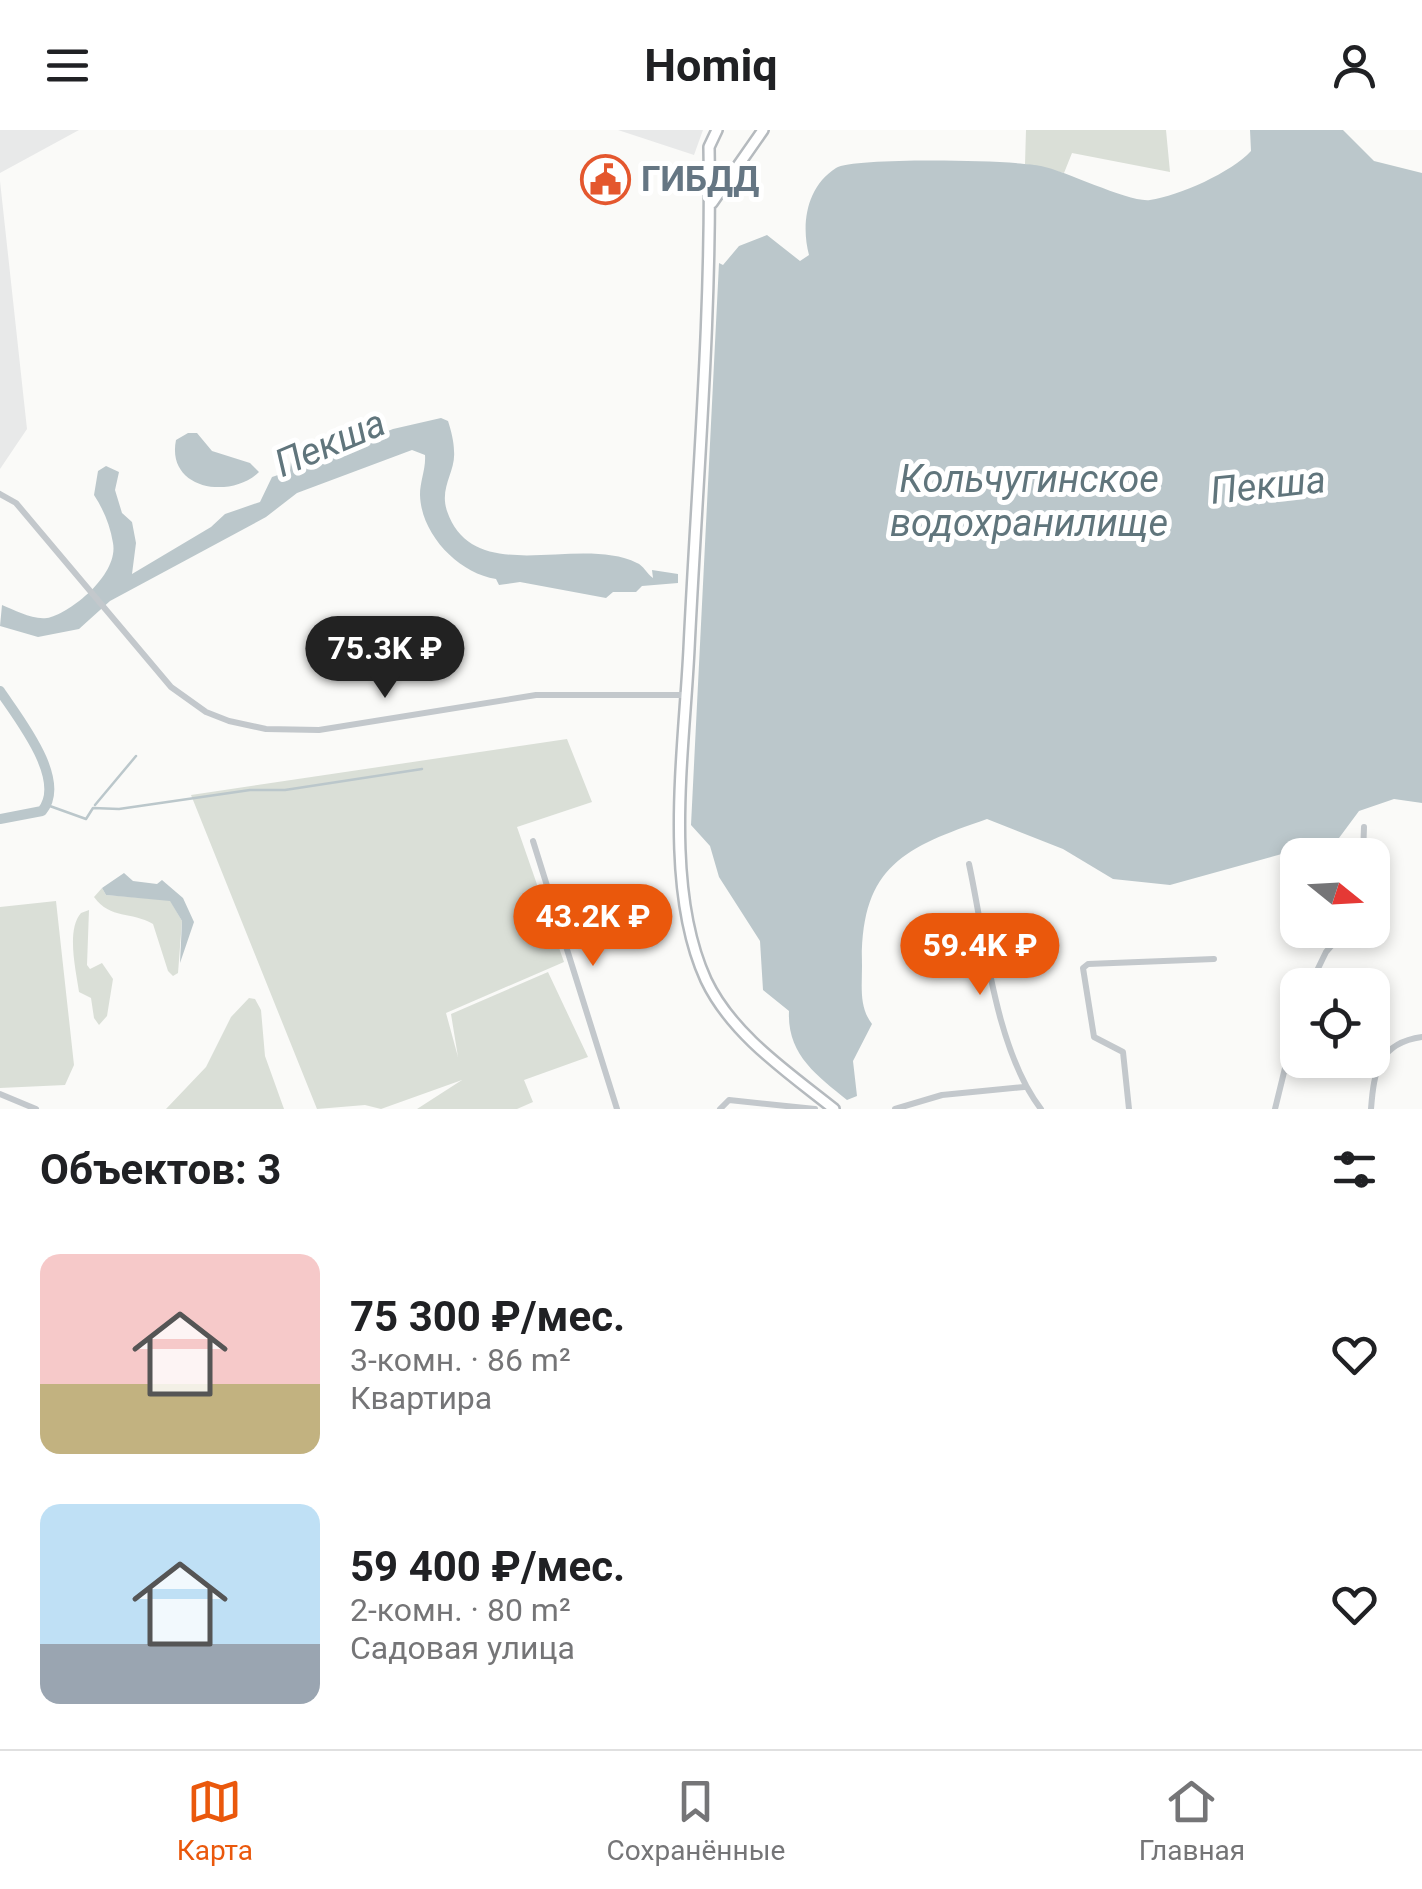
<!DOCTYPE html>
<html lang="ru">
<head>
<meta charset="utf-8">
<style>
  :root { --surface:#fff; --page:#f2f2f2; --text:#202124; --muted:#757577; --line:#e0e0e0; --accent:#ea580c }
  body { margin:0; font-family:Roboto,sans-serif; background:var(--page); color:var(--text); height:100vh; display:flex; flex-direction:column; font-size:38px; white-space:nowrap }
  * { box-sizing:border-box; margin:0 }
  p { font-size:32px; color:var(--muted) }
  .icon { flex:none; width:55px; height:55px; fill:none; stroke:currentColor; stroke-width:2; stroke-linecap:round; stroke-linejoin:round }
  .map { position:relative; height:979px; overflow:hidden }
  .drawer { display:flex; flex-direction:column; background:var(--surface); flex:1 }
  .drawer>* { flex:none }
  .needle { width:65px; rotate:108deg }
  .fabs { position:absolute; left:1280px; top:708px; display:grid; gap:20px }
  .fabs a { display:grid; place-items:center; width:110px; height:110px; border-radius:20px; background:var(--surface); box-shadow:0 5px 15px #0003; font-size:50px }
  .price { position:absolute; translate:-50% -85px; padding:0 22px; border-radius:35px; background:var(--accent); color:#fff; font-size:32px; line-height:65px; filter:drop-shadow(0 2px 5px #0008) }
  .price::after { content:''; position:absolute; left:50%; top:60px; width:30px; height:22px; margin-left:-15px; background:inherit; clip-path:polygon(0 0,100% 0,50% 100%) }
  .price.current { background:#222; color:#fff }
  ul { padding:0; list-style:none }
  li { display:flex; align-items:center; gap:30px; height:250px; padding:0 40px }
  li span { display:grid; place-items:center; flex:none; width:280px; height:200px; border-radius:20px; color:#555 }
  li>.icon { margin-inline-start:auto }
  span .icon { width:120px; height:120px; fill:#fffc; stroke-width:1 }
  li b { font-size:42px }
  h2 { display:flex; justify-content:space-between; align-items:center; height:120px; padding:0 40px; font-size:42px }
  header { display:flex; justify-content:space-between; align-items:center; height:130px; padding:0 40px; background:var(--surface); font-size:45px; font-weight:700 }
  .dock { display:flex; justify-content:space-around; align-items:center; height:140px; border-top:2px solid var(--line); background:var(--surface); font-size:28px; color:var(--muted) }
  .dock a { display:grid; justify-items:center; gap:5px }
  .dock .current { color:var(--accent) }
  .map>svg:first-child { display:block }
  .built { fill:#e8e9e9 }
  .green { fill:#dadfd7 }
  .water { fill:#bbc7cb }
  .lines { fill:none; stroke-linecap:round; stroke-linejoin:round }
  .stream { stroke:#bbc7cb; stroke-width:2.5 }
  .river { stroke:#bbc7cb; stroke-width:10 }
  .major-casing { stroke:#b5babe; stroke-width:14 }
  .minor { stroke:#c3c8cc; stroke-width:6 }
  .major { stroke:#fff; stroke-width:9 }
  .labels { text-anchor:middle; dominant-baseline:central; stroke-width:10; stroke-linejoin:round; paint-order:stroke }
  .poi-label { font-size:35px; font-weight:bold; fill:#657683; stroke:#fff; text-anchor:start }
  .water-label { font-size:38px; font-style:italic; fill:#60757c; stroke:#fff }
</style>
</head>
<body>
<header><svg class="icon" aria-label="menu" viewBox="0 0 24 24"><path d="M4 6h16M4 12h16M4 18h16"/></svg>Homiq<svg class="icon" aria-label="person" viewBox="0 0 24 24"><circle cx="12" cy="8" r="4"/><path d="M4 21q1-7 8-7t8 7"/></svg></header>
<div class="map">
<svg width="1422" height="979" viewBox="0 0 1422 979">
  <rect width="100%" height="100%" fill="#fafaf8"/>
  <path class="built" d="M0 0H79L0 43Z
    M618 0H703L694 25Z
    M0 51 27 299 0 339Z"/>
  <path class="green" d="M1026 0H1166L1170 42 1072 23 1064 43 1025 34Z
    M567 609 592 672 517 697 564 832 446 883 458 927 451 884 548 842 588 927 524 950 533 972 517 979H417L462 950 381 979 365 975 317 979 191 665Z
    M102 758 106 765 170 770 182 791 178 843 173 846 168 841 153 794C131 781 111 790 94 767Z
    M56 771 74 935 65 955 0 958V777Z
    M89 780 87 835 90 839 102 833 113 849 107 886 99 895 94 888 91 868 79 862C76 840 66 800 81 783Z
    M249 868 255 869 261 880 265 926 284 979H166L206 937 231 887Z"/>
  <path class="water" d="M1250 0H1343L1374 31 1422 43V673L1394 669 1359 681 1339 708 1170 755 1113 749 1063 719 987 689C903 718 860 737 862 836 862 857 859 877 872 894L853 931 857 966 847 970C816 945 787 924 789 881L763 860 760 811 719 747 710 716 691 695 719 133 723 135 739 116 767 105 800 131 809 125C801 95 806 57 836 38 854 27 1015 30 1041 36 1066 41 1130 73 1150 70 1179 66 1232 42 1251 21Z
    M441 288 448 291C451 300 454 312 454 321 456 342 439 357 447 381 474 459 578 404 637 433 643 435 647 444 653 448L652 440 678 444V453L642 456 636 462H613L606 468 520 452 499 455 496 449C458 443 421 404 420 365 420 351 426 339 425 325L412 320 297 363 266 387 110 471 79 499 38 507 0 496 2 475C15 480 32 490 47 488 69 484 119 445 113 413 110 394 103 379 94 365L98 341 106 336 119 342 115 360 122 383 132 392 136 413 132 444 211 397 225 384 260 372 272 347 290 341 291 331 303 323 325 322 293 339 393 299Z
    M188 303H197L212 321 250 333 259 342C230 370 166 359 176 310Z
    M124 743 133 751 157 754 162 750 183 768 194 792 180 833 182 791 170 771 106 765 102 758Z"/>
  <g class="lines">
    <path class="stream" d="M47 675 86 689 93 678 119 679 250 660H285L422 639
      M95 675 136 626"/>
    <path class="river" d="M0 561C18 588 68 650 42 681L0 689"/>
    <defs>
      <path id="major" d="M717 0 709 17C712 184 697 352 689 519 684 621 663 756 706 850 732 905 789 943 834 979
        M712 73 763 0"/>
    </defs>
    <use href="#major" class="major-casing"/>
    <path class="minor" d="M0 364 16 373 171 557 206 582 229 591 266 599 319 600 536 565H686
      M533 711 617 979
      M1363 725 1364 697
      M969 734C985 808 995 919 1041 979
      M1310 855 1326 822 1345 800
      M0 964 36 979
      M720 979 729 970 815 979
      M895 979 942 965 1024 957
      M1129 979 1123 922 1094 907 1083 838 1088 834 1214 829
      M1275 979 1298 885
      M1371 979C1374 940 1379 913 1422 907"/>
    <use href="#major" class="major"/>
  </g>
  <defs>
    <symbol id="civic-ring" viewBox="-11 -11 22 22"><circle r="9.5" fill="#fff" stroke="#e4572e" stroke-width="1.5"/><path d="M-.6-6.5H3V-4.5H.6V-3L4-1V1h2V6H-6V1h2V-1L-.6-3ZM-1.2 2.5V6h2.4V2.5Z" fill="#e4572e"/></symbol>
  </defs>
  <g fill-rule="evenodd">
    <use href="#civic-ring" x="578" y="22" width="55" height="55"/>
  </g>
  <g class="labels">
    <g class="poi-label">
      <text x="641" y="49">ГИБДД</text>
    </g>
    <g class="water-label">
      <text transform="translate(330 313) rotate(-23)">Пекша</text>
      <text x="1029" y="349">Кольчугинское<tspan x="1029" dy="44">водохранилище</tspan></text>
      <text transform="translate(1268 355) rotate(-6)">Пекша</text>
    </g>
  </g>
</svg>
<div class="fabs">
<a><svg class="needle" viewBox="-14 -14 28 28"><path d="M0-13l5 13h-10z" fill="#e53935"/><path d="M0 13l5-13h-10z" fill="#757577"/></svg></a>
<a><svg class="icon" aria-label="locate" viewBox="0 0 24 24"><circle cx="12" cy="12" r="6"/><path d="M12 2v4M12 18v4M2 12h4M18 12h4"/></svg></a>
</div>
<b class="price current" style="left:385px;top:571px">75.3K ₽</b>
<b class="price" style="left:593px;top:839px">43.2K ₽</b>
<b class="price" style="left:980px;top:868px">59.4K ₽</b>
</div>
<section class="drawer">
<h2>Объектов: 3<svg class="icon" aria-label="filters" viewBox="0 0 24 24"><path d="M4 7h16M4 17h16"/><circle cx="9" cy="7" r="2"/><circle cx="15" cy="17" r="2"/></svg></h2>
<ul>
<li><span style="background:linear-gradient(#f6c9c9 65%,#c2b280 0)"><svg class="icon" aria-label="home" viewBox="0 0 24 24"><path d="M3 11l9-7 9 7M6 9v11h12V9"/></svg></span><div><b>75 300 ₽/мес.</b><p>3-комн. · 86 m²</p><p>Квартира</p></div><svg class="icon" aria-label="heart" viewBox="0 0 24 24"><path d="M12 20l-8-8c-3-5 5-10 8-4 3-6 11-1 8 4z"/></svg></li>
<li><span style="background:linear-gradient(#bfe0f5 70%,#9aa5b1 0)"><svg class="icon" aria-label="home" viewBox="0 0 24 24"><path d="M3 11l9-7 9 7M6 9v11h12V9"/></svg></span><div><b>59 400 ₽/мес.</b><p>2-комн. · 80 m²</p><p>Садовая улица</p></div><svg class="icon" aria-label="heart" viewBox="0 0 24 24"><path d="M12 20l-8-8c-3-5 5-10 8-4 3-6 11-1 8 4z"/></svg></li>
</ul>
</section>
<nav class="dock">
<a class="current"><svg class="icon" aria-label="map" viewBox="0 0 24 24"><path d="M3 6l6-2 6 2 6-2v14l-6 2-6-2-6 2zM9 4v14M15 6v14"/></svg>Карта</a>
<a><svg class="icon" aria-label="saved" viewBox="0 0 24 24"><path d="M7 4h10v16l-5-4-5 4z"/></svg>Сохранённые</a>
<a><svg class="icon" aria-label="home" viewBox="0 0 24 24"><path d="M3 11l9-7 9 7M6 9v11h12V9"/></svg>Главная</a>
</nav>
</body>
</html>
